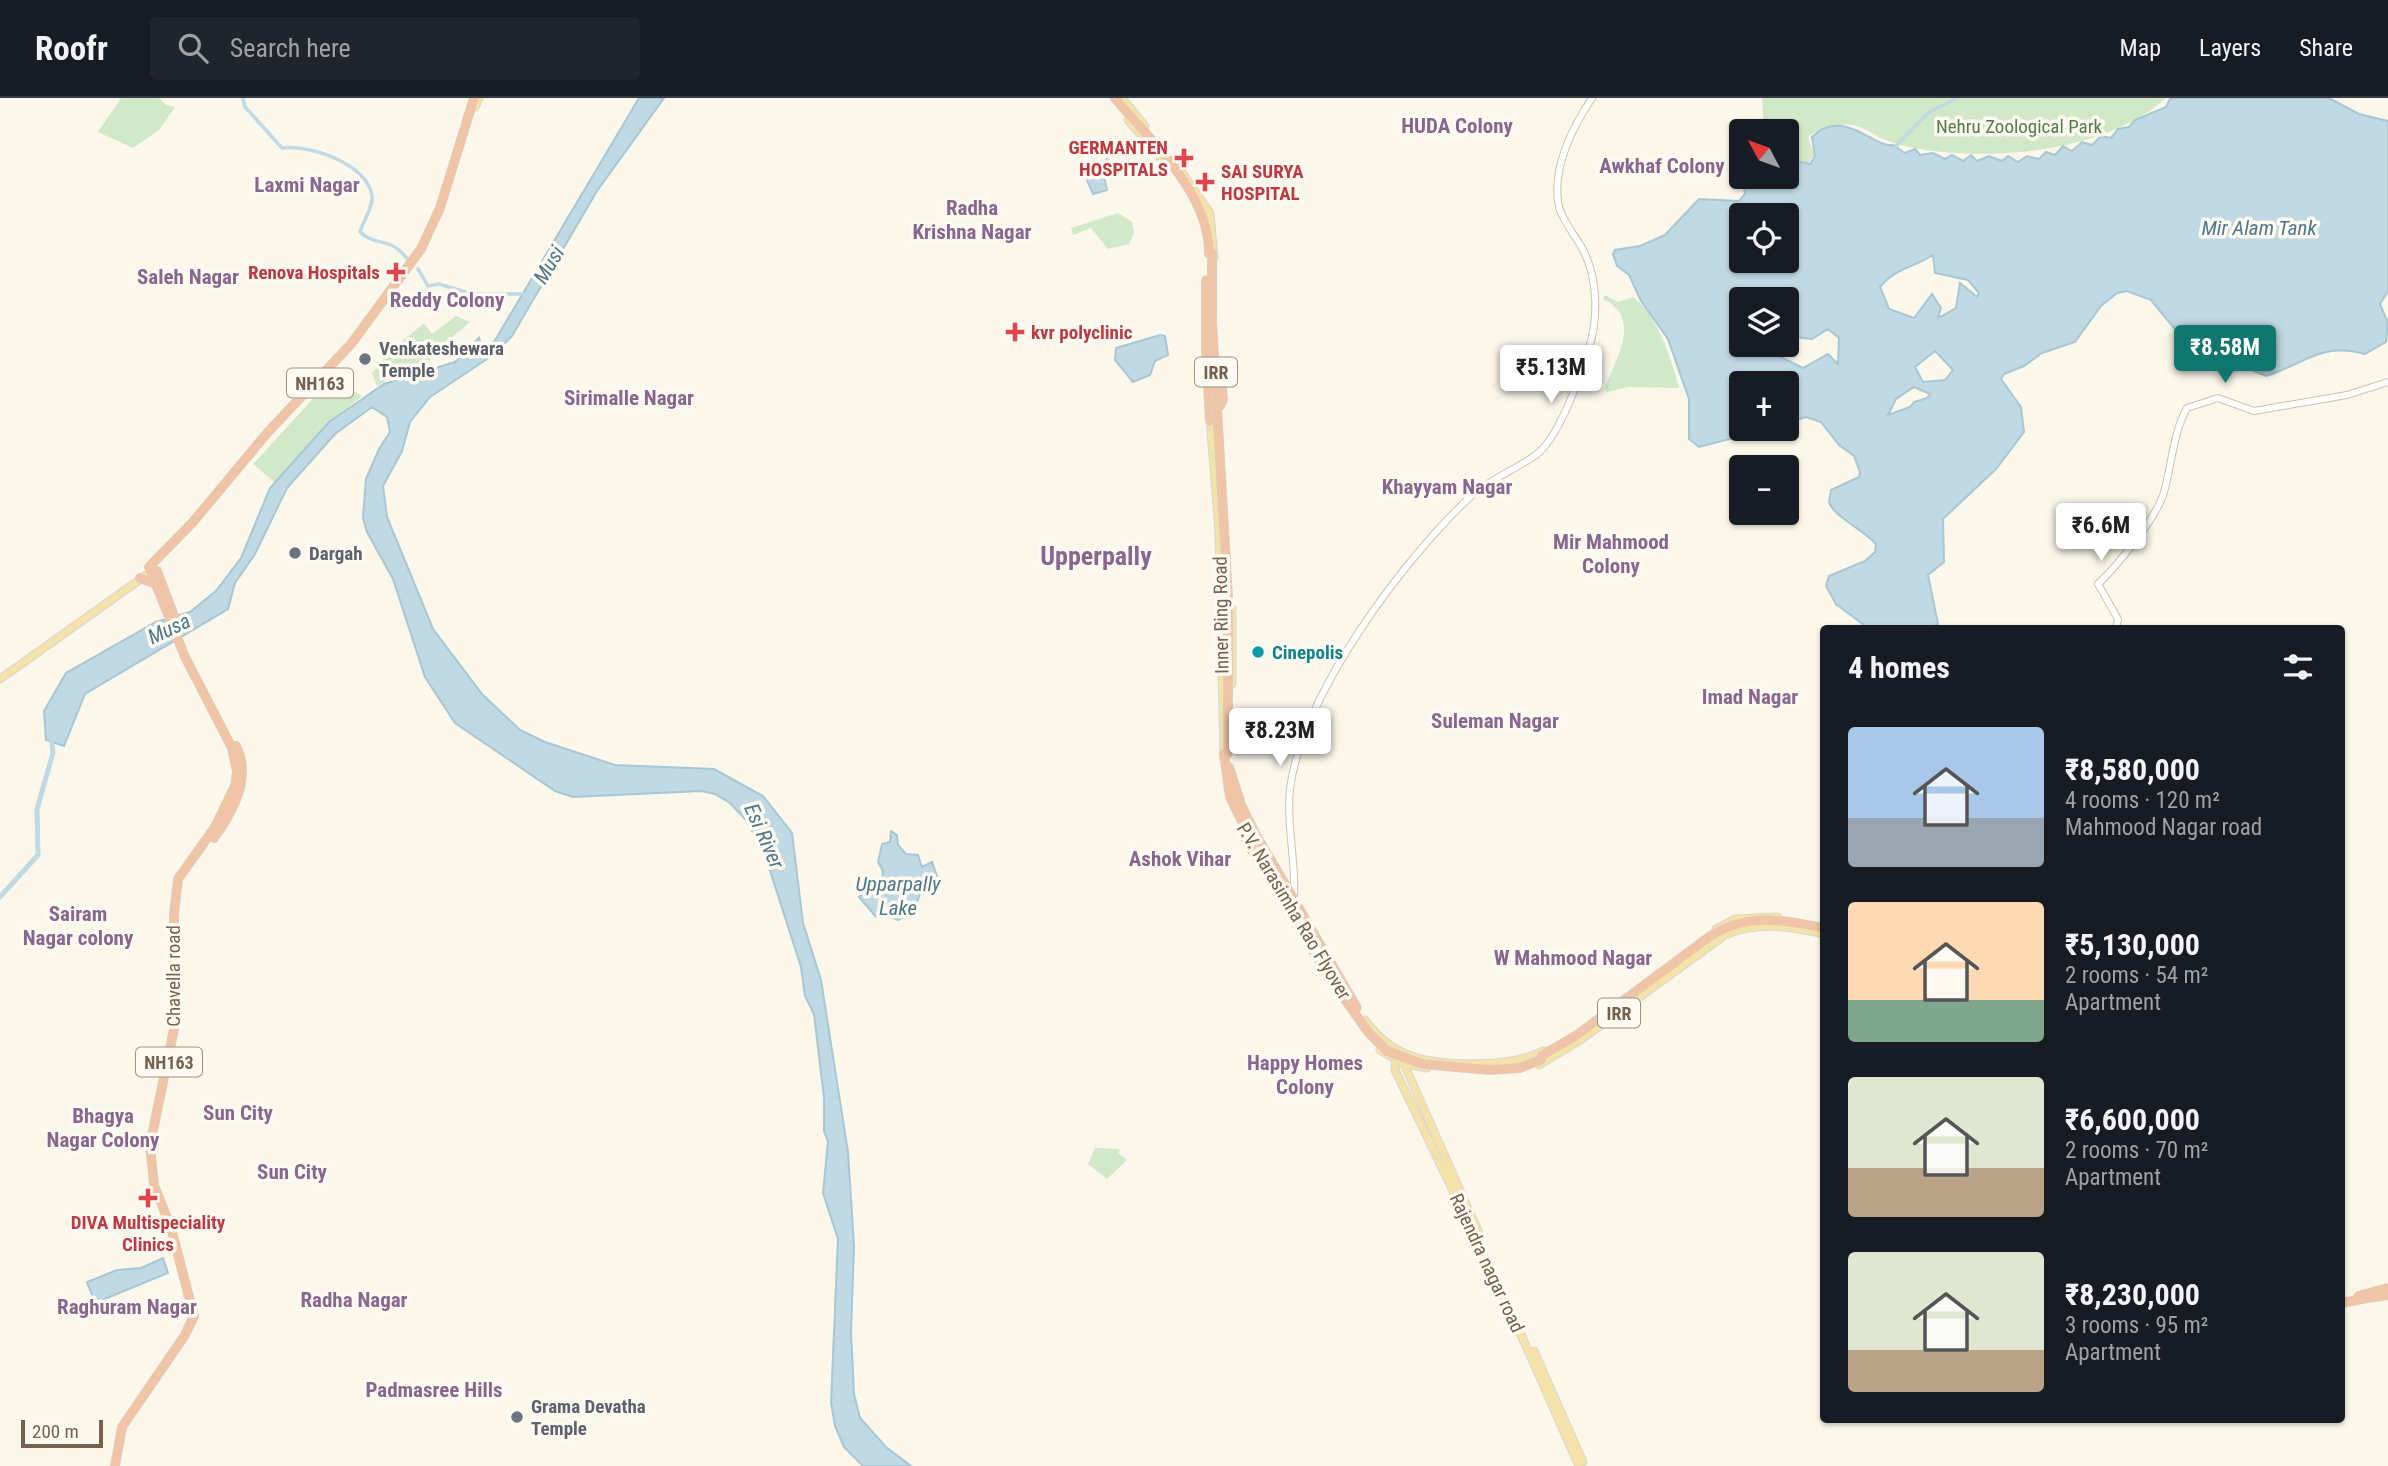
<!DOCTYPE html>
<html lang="en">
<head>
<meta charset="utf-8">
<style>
  :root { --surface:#171b24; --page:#20242c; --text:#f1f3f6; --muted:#9ea1a6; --line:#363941; --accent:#0f766e }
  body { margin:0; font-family:"Roboto Condensed",sans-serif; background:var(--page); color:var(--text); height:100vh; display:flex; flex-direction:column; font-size:26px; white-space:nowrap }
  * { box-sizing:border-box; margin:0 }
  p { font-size:23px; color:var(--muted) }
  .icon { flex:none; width:38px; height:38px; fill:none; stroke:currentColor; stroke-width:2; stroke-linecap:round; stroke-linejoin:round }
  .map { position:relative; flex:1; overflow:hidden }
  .drawer { position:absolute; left:1820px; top:527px; width:525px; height:798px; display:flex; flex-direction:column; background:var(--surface); border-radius:7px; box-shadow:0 2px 5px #0004 }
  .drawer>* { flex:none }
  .needle { width:46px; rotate:311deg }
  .buttons { position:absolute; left:1729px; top:21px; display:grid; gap:14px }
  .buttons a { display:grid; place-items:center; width:70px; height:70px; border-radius:7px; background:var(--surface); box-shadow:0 2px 5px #0004; font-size:35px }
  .scale { position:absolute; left:21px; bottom:18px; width:82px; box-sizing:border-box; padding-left:7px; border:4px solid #74624f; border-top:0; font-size:19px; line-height:24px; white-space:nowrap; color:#74624f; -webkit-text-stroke:5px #fefaf1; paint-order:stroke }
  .price { position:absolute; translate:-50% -60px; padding:0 16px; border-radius:7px; background:#fff; color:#222; font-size:23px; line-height:46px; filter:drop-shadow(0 2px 4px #0008) }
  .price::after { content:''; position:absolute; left:50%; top:42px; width:21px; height:16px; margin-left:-10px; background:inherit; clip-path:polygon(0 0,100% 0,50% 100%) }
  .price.selected { background:var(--accent); color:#fff }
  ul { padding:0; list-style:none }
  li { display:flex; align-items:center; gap:21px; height:175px; padding:0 28px }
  li span { display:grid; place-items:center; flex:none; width:196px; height:140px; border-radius:7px; color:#555 }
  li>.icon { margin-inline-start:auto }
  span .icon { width:84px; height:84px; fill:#fffc; stroke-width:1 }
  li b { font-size:30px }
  h2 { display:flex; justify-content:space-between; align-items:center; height:84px; padding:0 28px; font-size:30px }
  header { display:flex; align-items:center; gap:42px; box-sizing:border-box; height:98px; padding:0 35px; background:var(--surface); border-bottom:2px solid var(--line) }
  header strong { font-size:33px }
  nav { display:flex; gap:38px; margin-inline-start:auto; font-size:24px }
  .search { width:490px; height:63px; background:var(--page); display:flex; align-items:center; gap:18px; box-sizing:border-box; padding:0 24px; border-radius:7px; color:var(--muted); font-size:26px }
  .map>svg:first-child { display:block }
  .green { fill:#d1e8c9 }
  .water { fill:#c0d9e3; stroke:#a7c7d4; stroke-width:2; fill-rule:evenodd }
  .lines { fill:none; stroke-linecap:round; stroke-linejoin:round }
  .canal { stroke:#c0d9e3; stroke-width:3.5 }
  .river { stroke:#c0d9e3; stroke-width:5 }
  .secondary-casing { stroke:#cfc2af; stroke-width:8 }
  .primary-casing { stroke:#dbd6d1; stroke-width:9 }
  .highway-casing { stroke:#dbd6d1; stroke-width:10 }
  .secondary { stroke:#fff; stroke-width:6 }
  .primary { stroke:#f3e2a9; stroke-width:7 }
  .highway { stroke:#efc4a7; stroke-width:9 }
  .highway-bridge-casing { stroke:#dbd6d1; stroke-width:10; stroke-linecap:butt }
  .highway-bridge { stroke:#efc4a7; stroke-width:9 }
  .health-dot { fill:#e0444e; stroke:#fefaf1; stroke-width:2.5 }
  .worship-dot { fill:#6b7280; stroke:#fefaf1; stroke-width:2.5 }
  .culture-dot { fill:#0f9aa8; stroke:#fefaf1; stroke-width:2.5 }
  .labels { text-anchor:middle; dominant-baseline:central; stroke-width:7; stroke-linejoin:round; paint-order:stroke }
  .shield { fill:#fefaf1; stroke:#9d9080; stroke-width:2 }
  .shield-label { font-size:18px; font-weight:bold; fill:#74624f }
  .park-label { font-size:19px; fill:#537e4b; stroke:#fefaf1 }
  .health-label { font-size:19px; font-weight:bold; fill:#be3a42; stroke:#fefaf1; text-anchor:end }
  .worship-label { font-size:19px; font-weight:bold; fill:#5b616d; stroke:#fefaf1; text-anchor:start }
  .street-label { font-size:19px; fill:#74624f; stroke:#fefaf1 }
  .culture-label { font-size:19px; font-weight:bold; fill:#0d838f; stroke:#fefaf1; text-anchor:start }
  .neighbourhood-label { font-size:21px; font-weight:bold; fill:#88678f; stroke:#fefaf1 }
  .water-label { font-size:21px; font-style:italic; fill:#4e788b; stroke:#fefaf1 }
  .district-label { font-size:26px; font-weight:bold; fill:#88678f; stroke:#fefaf1 }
</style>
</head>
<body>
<header>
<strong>Roofr</strong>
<div class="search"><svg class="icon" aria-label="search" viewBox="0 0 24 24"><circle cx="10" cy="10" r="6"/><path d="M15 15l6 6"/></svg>Search here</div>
<nav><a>Map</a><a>Layers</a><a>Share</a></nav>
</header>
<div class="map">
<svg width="2388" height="1368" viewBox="0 0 2388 1368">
  <rect width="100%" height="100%" fill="#fbf7ea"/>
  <path class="green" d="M121 0H159L166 7 175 9 159 32 133 50 98 34Z
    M1762 0H2166C2110 51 2005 62 1933 53 1917 51 1896 47 1881 40 1873 36 1862 28 1852 27 1837 25 1819 30 1808 39L1814 57 1808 65 1787 59V33H1764Z
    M1118 115 1132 124 1134 135 1129 146 1108 151 1091 130 1073 137 1071 130Z
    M1605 197 1618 204 1633 199C1660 220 1670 259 1679 290L1628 289 1607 294 1604 291C1616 262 1643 219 1603 201Z
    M456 218 470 224 437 252 421 274 408 271 377 288 372 275 388 255 424 225 432 236Z
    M333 279 362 298 329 324 299 361 274 384 253 366Z
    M1095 1050 1120 1051 1118 1055 1127 1062 1107 1081 1088 1066Z"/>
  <path class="water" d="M639 0H664L597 93 512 238 493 257 430 299 410 324 402 353 383 388 387 419 433 531 482 596 520 632 545 644 615 667 714 671 763 698 792 735 803 825 821 882 848 1054 854 1148 851 1233 854 1296 860 1320 886 1349 911 1368H863L844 1349 835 1328 831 1305 838 1141 823 1095 828 1044 824 1033V1000L814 916 805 898 801 869 765 757 746 722 730 705 715 696 701 693 573 699 555 693 455 625 425 579 393 481 367 434 363 420 366 381 379 351 390 334 387 319 372 309 335 336 287 390 255 456 235 485 228 511 85 596 64 648 46 642 44 613 66 575 156 524 190 514 216 493 241 460 270 390 329 324 384 286 455 264 479 240 481 247 494 244Z
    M2176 0H2329L2359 16 2388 23V193L2380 206 2388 225 2386 244 2365 256C2321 244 2304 266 2266 278L2187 246 2151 202 2127 193 2117 195 2101 208 2075 244 2042 255 2024 268 2004 276 2001 281 2021 309 2024 334 1996 371 1943 421 1944 464 1928 477 1938 526 1930 530H1868L1836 506 1826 488 1829 478 1865 463 1875 454 1876 446C1863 431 1834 419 1829 404L1831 392 1859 379 1860 374 1854 358 1839 347 1821 324 1806 319 1787 325V285H1741V331H1768L1699 349 1689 341V301L1668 241 1641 203 1629 177 1617 168 1613 156 1615 152 1640 148 1665 137 1699 101 1739 103 1745 96 1742 79H1787V61L1810 66 1815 58 1812 39C1843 8 1875 51 1893 47L1905 55 1915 51 1920 57 1933 55 1945 61 1952 57 1963 63 1971 57 1977 63 1989 58 2002 63 2008 58 2018 64 2027 58 2039 61 2046 54 2055 57 2063 48 2072 53 2082 44 2092 47 2101 38 2111 40 2118 31 2129 29 2135 22 2166 9 2170 1ZM1741 117H1787V163H1741ZM1933 157 1935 175 1968 182 1979 195 1977 199 1960 185 1956 210 1938 220 1941 210 1932 196 1914 220 1889 211 1880 189C1895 170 1913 170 1933 157ZM1741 201H1787V238L1812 241 1828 231 1839 240 1838 266 1828 256 1803 270 1777 257 1778 247H1741ZM1935 253 1953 272 1945 282 1923 284 1915 269ZM1914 289 1930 296 1927 300 1914 304 1910 309 1888 317 1896 301Z
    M1107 61 1111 64 1103 73 1107 92 1093 96 1087 82Z
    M1160 237 1165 238 1168 257 1155 263 1150 277 1133 284 1115 262 1116 250Z
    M891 733 897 737 898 747 906 756 918 757 922 769 932 764 937 778 923 787 913 816 898 822 885 817 876 819 859 799 874 790 873 783H882L883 773 878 764 882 746 890 744Z
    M163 1160 168 1175 95 1205 87 1184 117 1172 141 1170Z"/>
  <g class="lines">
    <path class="canal" d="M243 0 245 9 282 50C309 46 368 66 372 98 374 107 363 123 360 134 377 150 389 136 409 163
      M1896 48 1928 15 1957 0
      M418 171 428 188 439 186 472 196H526"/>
    <path class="river" d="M0 799 38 757 37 711 53 655 51 638"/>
    <defs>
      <path id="secondary" d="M2117 526 2118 521 2098 486C2117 468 2158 418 2164 394 2172 366 2173 335 2187 310L2218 300 2254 313 2347 297 2388 284
        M1294 797C1296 762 1286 726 1290 691 1302 597 1402 463 1470 399 1489 381 1516 372 1537 356 1560 338 1579 281 1588 253 1599 221 1598 179 1582 150 1575 137 1563 124 1559 109 1551 71 1572 30 1592 0"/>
      <path id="primary" d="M1122 0 1145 28
        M475 9 479 0
        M1128 22 1168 69
        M1179 70 1210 115 1214 160
        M1210 320 1219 434 1224 661
        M0 581 152 473
        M1232 586V510
        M1716 831 1735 821 1778 819
        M1365 922C1376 937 1389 949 1406 956 1438 970 1513 969 1543 953
        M1380 952 1404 966 1427 970
        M1396 959 1395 972 1507 1205 1579 1368
        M1404 966 1479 1135
        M1539 967 1579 943 1725 837C1758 823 1789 828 1824 836
        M1534 1253 1583 1364"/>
      <path id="highway" d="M1115 0C1151 44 1210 95 1209 156
        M1206 251 1210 323
        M1219 309 1223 302 1220 266
        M157 473 174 518
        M140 480 156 486
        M1224 656 1230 699 1253 746
        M1229 669 1242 709 1255 735
        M214 740C233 713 252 680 236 648
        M1541 958 1577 937 1709 839C1746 814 1782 822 1824 830
        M2342 1205 2367 1200
        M115 1368 122 1329 185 1237 194 1218 171 1130 154 1087 150 1047 174 931V816L178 781 215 729 235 688 237 673 232 650 185 559 149 469 193 424 268 334 351 246 421 151 440 110 474 0"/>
    </defs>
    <use href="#secondary" class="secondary-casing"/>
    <use href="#primary" class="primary-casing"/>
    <use href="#highway" class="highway-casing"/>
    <use href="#secondary" class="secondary"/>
    <use href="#primary" class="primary"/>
    <use href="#highway" class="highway"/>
    <defs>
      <path id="highway-bridge" d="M1212 155V224L1228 499V656
        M1206 251V182
        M1255 735 1357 910
        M1245 741 1327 876 1368 934 1387 953 1422 966 1489 972 1520 970 1542 961
        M2358 1198 2388 1190
        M2369 1200 2388 1197"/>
    </defs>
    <use href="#highway-bridge" class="highway-bridge-casing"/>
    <use href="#highway-bridge" class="highway-bridge"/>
  </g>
  <g class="health-dot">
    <path d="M1180.5 49.5h7v7h7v7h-7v7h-7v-7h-7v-7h7z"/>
    <path d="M1201.5 73.5h7v7h7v7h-7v7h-7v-7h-7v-7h7z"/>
    <path d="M392.5 163.5h7v7h7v7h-7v7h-7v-7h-7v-7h7z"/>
    <path d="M1011.5 223.5h7v7h7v7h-7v7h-7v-7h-7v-7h7z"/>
    <path d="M144.5 1089.5h7v7h7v7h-7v7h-7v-7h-7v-7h7z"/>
  </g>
  <g class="worship-dot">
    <circle cx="365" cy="261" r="7"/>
    <circle cx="295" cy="455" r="7"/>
    <circle cx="517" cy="1319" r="7"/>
  </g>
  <circle class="culture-dot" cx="1258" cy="554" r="7"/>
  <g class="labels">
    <g class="shield">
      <rect x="1195" y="259.5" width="42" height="29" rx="5"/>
      <rect x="287" y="270.5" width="66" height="29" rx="5"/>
      <rect x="1598" y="900.5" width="42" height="29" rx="5"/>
      <rect x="136" y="949.5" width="66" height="29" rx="5"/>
    </g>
    <g class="shield-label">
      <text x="1216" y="274">IRR</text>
      <text x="320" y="285">NH163</text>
      <text x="1619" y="915">IRR</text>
      <text x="169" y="964">NH163</text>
    </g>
    <g class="park-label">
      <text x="2019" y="28">Nehru Zoological Park</text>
    </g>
    <g class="health-label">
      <text x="1168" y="49">GERMANTEN<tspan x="1168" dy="22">HOSPITALS</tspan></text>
      <text x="1221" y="73" text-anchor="start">SAI SURYA<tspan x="1221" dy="22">HOSPITAL</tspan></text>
      <text x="380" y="174">Renova Hospitals</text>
      <text x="1031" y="234" text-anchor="start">kvr polyclinic</text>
      <text x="148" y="1124" text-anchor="middle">DIVA Multispeciality<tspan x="148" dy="22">Clinics</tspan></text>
    </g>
    <g class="worship-label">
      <text x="379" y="250">Venkateshewara<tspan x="379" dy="22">Temple</tspan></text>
      <text x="309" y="455">Dargah</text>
      <text x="531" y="1308">Grama Devatha<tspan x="531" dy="22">Temple</tspan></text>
    </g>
    <g class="street-label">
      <text transform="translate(1221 517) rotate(-91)">Inner Ring Road</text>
      <text transform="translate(1294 813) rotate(59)">P.V. Narasimha Rao Flyover</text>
      <text transform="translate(173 878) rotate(-90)">Chavella road</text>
      <text transform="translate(1487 1165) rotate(65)">Rajendra nagar road</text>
    </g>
    <g class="culture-label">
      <text x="1272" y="554">Cinepolis</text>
    </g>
    <g class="neighbourhood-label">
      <text x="1457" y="28">HUDA Colony</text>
      <text x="1662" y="68">Awkhaf Colony</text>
      <text x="307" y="87">Laxmi Nagar</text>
      <text x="972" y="110">Radha<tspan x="972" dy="24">Krishna Nagar</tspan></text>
      <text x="188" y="179">Saleh Nagar</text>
      <text x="447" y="202">Reddy Colony</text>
      <text x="629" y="300">Sirimalle Nagar</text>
      <text x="1447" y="389">Khayyam Nagar</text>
      <text x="1611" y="444">Mir Mahmood<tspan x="1611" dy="24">Colony</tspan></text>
      <text x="1750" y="599">Imad Nagar</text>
      <text x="1495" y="623">Suleman Nagar</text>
      <text x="1180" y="761">Ashok Vihar</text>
      <text x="78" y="816">Sairam<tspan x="78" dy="24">Nagar colony</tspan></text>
      <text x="1573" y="860">W Mahmood Nagar</text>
      <text x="1305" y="965">Happy Homes<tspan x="1305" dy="24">Colony</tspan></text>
      <text x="238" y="1015">Sun City</text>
      <text x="103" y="1018">Bhagya<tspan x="103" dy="24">Nagar Colony</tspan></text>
      <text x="292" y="1074">Sun City</text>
      <text x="354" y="1202">Radha Nagar</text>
      <text x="127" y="1209">Raghuram Nagar</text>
      <text x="434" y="1292">Padmasree Hills</text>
    </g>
    <g class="water-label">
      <text x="2259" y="130">Mir Alam Tank</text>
      <text transform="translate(549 167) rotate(-59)">Musi</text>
      <text transform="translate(169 531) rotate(-25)">Musa</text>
      <text transform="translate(764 738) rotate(66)">Esi River</text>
      <text x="898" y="786">Upparpally<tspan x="898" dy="24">Lake</tspan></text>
    </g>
    <g class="district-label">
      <text x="1096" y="458">Upperpally</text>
    </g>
  </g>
</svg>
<div class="buttons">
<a><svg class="needle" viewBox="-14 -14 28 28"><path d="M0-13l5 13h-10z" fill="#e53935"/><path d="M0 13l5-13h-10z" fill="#9ea1a6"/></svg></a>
<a><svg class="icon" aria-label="locate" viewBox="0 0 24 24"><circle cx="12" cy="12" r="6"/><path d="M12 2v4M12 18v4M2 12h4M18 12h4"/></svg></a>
<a><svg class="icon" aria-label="layers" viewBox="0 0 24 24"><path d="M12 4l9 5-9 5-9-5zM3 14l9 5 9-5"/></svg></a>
<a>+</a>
<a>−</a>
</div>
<div class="scale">200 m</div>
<b class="price selected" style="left:2225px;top:287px">₹8.58M</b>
<b class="price" style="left:1551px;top:307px">₹5.13M</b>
<b class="price" style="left:2101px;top:465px">₹6.6M</b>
<b class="price" style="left:1280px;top:670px">₹8.23M</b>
<section class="drawer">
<h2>4 homes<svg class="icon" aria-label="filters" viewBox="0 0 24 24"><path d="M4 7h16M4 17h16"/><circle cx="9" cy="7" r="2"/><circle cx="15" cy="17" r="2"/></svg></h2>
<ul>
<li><span style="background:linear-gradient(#a9c7e8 65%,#9aa5b1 0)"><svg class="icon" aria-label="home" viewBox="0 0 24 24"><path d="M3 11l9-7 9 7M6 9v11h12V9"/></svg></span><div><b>₹8,580,000</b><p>4 rooms · 120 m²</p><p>Mahmood Nagar road</p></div></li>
<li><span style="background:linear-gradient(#ffd9b3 70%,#7fa58c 0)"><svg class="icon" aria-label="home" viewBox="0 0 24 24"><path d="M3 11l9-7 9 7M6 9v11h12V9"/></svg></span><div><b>₹5,130,000</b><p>2 rooms · 54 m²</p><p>Apartment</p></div></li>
<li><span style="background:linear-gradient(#dfe7d0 65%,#b9a48a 0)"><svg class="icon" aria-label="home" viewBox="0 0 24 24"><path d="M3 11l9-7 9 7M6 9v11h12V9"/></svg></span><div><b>₹6,600,000</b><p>2 rooms · 70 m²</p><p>Apartment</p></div></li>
<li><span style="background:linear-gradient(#dfe7d0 70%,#b9a48a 0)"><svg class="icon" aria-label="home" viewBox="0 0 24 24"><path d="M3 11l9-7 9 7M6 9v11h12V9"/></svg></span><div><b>₹8,230,000</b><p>3 rooms · 95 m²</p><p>Apartment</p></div></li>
</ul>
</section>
</div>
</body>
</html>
